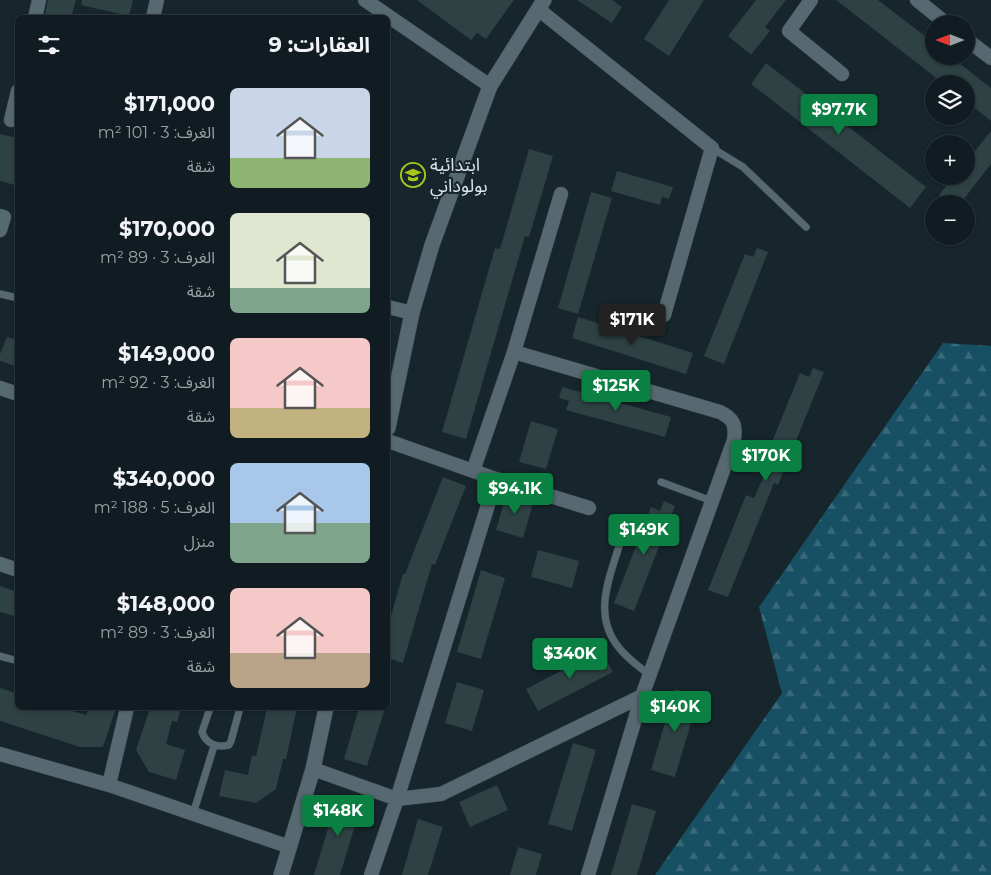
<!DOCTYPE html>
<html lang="ar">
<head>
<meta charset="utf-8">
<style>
  :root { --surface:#101c21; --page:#19252a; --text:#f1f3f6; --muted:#9ca1a5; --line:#303a3f; --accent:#0b8043 }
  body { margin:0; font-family:Montserrat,"Noto Sans Arabic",sans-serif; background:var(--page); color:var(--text); direction:rtl; height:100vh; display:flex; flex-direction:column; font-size:19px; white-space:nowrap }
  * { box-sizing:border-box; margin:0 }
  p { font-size:16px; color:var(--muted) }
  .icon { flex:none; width:28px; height:28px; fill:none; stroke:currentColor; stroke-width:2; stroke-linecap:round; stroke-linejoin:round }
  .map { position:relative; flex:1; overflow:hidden; direction:ltr }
  .panel { position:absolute; left:15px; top:15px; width:375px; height:695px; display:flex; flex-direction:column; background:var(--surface); border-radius:8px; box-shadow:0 1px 4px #0004,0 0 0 1px var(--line); direction:rtl }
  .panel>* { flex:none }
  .needle { width:32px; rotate:270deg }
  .fabs { position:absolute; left:925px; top:15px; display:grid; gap:10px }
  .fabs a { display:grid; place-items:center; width:50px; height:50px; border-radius:50%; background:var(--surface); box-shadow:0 1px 4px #0004,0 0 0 1px var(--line); font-size:25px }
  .price { position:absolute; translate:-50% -42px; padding:0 11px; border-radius:5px; background:var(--accent); color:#fff; font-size:16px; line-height:32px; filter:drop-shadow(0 1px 2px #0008) }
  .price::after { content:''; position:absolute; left:50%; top:30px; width:15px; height:11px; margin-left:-8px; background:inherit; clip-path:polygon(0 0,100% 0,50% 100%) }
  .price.active { background:#222; color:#fff }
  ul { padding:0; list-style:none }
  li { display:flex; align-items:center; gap:15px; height:125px; padding:0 20px }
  li span { display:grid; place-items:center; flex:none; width:140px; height:100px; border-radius:8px; color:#555 }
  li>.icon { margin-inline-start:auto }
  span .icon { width:60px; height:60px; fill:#fffc; stroke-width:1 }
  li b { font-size:21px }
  h2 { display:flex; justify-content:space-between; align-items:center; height:60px; padding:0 20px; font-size:21px }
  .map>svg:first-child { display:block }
  .forest { fill:url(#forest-firs) }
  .building { fill:#2e4143 }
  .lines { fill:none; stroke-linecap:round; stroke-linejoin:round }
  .service-casing { stroke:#364248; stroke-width:8 }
  .minor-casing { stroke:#364248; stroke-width:15 }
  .tertiary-casing { stroke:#364248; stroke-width:16 }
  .service { stroke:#576970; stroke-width:7 }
  .minor { stroke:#576970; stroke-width:14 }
  .tertiary { stroke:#576970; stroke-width:15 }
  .labels { text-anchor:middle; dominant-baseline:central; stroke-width:4.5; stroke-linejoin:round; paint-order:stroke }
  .poi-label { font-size:18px; fill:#dae4e8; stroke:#16262c; text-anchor:start }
</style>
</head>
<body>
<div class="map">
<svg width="991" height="875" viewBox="0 0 991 875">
  <defs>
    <pattern id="forest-firs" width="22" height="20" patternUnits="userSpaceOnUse" patternTransform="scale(1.25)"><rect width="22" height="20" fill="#185063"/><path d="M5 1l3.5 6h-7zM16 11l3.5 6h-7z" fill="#396979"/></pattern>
  </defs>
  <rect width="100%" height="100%" fill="#16262c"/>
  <path class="forest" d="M943 343 991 346V875H655L782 693 759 607Z"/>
  <path class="building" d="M48 0H76L71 18H44Z
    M82 0H133L129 16 81 5Z
    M417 0H514L486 39 477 33 471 40Z
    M577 0H612L622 7 612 23Z
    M669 0H704L669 56 644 39Z
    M756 0H786L765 27 770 31 751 55 728 36Z
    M836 0H878L934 43V56H950L991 88V121L966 101V84H944Z
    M766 63 926 187 910 208 751 84Z
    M991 131V164L960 204H950L939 195 955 176H966V162Z
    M0 134 18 138V186L0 181Z
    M529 149 553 156 529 237 525 236 466 439 442 432 495 248 500 249Z
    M617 171 673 187 669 199 662 197 660 205 611 191Z
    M591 192 612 198 578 314 558 308Z
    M757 248 768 252 724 364 704 356 745 254 753 257Z
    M578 317 693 353 686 374 572 338Z
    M7 337 18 340V367L0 361V354Z
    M813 368 824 372 778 485 774 483 728 597 708 590 746 495 754 498 766 471 761 469 800 373 809 377Z
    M562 387 671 417 665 437 566 410 569 401 559 398Z
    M531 421 558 429 546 469 519 462Z
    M443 477 466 486 435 565 432 564 403 663 388 658V626L403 574H405Z
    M507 492 534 500 523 538 496 530Z
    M664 501 675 506 634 611 614 603 651 507 660 511Z
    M538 550 579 561 572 588 531 577Z
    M481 570 505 578 481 659 457 652Z
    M0 586 18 592V617L0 612Z
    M601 650 613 672 538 711 526 689Z
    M457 682 484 690 472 731 445 723Z
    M0 688 18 694V708H62L86 715 89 708H116L103 747H80L0 721Z
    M675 689 699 696 675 777 651 770Z
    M150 708H181L177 722 172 721 166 744 185 750 176 780 149 772 136 750Z
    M267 708H297L286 759H283L276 789 256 803 219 796 225 770 248 775 252 755 256 756Z
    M359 708H385L367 766 344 759Z
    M573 743 596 750 572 831 548 824Z
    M497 785 508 810 470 827 459 802Z
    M338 795 362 802 340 875H314Z
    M632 804 656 811 637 875H611Z
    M418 819 443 827 428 875H402Z
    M518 847 542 854 536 875H510Z"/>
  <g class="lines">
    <defs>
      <path id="service" d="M712 148 743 167 806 227
        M0 294 18 298
        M661 482 712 501
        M621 540C610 577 591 615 620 649 628 659 640 667 649 675
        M0 656 18 661
        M210 708 202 732C206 744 217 748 229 745L231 741 240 708
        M193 814 214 746"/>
      <path id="minor" d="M365 0 490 86
        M811 0 789 31 842 74
        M917 0 947 24
        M538 9 712 148 664 315
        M35 18 39 0
        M153 18 157 0
        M966 39 991 58
        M11 120 18 91
        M0 216 4 217 0 230
        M388 307 412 313
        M514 352 720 412C734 419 736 425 734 440L642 696
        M0 388 18 394
        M388 441 496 479 397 799 441 794 642 696 588 875
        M473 471 514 352 561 194
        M496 479 589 508
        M0 564 18 570
        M127 708 109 785 290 847
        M0 754 109 785
        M313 769 397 799 371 875"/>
      <path id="tertiary" d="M388 428 412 313 432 245 490 86 544 0
        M281 875 313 769 326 708"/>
    </defs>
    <use href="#service" class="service-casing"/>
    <use href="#minor" class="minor-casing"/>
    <use href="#tertiary" class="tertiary-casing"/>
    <use href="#service" class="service"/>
    <use href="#minor" class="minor"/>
    <use href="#tertiary" class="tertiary"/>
  </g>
  <defs>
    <symbol id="school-ring" viewBox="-11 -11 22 22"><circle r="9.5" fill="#16262c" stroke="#a9c71b" stroke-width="1.5"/><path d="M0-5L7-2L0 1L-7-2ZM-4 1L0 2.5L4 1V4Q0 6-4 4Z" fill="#a9c71b"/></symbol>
  </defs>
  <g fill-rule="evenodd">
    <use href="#school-ring" x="399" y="161" width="28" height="28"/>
  </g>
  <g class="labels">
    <g class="poi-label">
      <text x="430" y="165">ابتدائية<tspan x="430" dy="21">بولوداني</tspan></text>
    </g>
  </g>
</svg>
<div class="fabs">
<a><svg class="needle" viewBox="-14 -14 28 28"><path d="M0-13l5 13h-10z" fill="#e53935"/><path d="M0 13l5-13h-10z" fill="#9ca1a5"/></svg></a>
<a><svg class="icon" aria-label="layers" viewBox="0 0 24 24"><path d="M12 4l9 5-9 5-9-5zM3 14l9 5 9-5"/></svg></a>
<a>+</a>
<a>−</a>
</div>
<b class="price" style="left:839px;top:136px">$97.7K</b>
<b class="price active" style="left:632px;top:346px">$171K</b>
<b class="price" style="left:616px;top:412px">$125K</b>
<b class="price" style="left:766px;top:482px">$170K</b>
<b class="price" style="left:515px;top:515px">$94.1K</b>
<b class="price" style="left:644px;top:556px">$149K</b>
<b class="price" style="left:570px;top:680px">$340K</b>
<b class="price" style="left:675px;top:733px">$140K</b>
<b class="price" style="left:338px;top:837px">$148K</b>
<section class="panel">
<h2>العقارات: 9<svg class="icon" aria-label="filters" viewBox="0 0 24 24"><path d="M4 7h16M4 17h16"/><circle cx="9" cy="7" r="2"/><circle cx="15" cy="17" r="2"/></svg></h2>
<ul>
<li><span style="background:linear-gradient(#c9d6e8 70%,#8fb573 0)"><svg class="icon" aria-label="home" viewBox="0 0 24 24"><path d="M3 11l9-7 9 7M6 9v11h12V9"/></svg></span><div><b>$171,000</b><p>الغرف: 3 · 101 m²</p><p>شقة</p></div></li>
<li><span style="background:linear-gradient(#dfe7d0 75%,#7fa58c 0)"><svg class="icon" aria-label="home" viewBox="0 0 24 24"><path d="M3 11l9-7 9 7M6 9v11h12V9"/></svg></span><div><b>$170,000</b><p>الغرف: 3 · 89 m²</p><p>شقة</p></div></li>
<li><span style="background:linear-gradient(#f6c9c9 70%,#c2b280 0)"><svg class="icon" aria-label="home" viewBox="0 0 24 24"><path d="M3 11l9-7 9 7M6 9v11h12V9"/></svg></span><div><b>$149,000</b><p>الغرف: 3 · 92 m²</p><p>شقة</p></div></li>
<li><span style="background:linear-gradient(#a9c7e8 60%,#7fa58c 0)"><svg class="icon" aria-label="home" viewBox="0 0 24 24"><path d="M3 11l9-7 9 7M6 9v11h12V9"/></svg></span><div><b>$340,000</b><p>الغرف: 5 · 188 m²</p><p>منزل</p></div></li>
<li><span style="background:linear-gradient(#f6c9c9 65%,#b9a48a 0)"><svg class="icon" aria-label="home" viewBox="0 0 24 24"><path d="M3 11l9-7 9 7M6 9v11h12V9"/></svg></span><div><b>$148,000</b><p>الغرف: 3 · 89 m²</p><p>شقة</p></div></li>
</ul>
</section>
</div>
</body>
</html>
